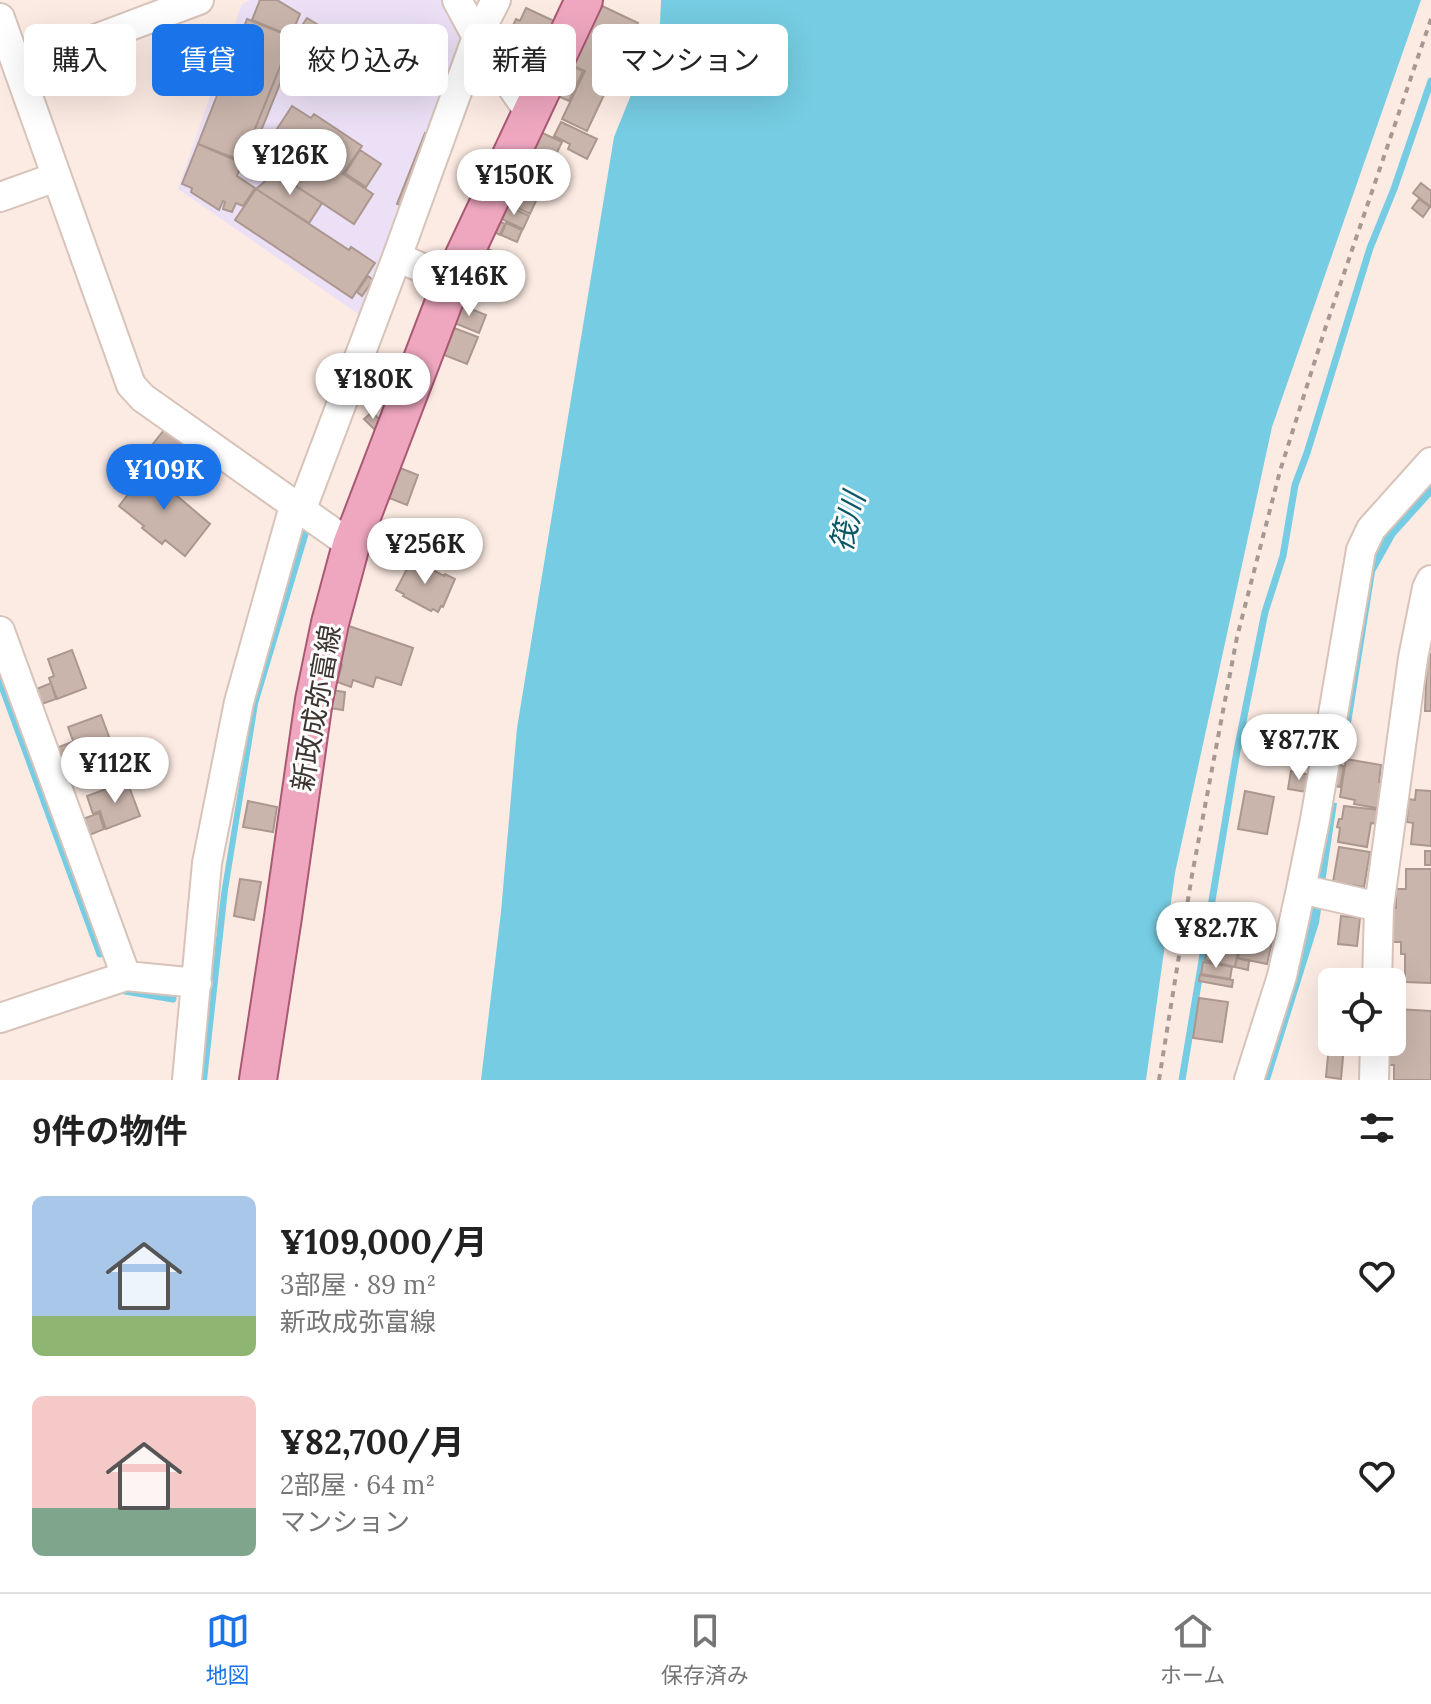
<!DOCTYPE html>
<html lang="ja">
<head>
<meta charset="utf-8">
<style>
  :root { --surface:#fff; --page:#f2f2f2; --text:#222; --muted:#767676; --line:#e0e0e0; --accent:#1a73e8 }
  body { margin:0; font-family:Lora,"Noto Sans JP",serif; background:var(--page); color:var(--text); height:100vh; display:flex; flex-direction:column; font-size:30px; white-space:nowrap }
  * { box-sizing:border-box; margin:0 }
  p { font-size:26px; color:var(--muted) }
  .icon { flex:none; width:44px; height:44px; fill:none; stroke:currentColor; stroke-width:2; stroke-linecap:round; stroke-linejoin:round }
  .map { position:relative; height:1080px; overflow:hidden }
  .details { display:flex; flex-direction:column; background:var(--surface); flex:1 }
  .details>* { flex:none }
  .hud { position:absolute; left:24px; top:24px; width:800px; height:72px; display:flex; gap:16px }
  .fabs { position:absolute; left:1318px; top:968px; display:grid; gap:16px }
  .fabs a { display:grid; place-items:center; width:88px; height:88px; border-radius:12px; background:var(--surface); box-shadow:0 8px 32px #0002; font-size:40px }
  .price { position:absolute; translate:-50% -68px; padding:0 18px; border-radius:28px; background:#fff; color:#222; font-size:26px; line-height:52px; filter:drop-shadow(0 2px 4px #0008) }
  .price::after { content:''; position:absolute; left:50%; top:48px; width:24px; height:18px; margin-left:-12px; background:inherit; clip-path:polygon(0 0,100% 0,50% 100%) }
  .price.selected { background:var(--accent); color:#fff }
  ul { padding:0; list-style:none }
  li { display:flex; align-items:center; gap:24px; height:200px; padding:0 32px }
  li span { display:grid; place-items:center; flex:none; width:224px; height:160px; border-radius:12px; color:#555 }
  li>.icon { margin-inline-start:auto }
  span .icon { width:96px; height:96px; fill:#fffc; stroke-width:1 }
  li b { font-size:34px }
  h2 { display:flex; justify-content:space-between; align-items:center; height:96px; padding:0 32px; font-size:34px }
  .tag { padding:0 28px; border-radius:12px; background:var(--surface); box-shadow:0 8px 32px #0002; font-size:28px; line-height:72px }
  .tag.selected { background:var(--accent); color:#fff }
  .tab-bar { display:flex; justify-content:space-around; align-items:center; height:112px; border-top:2px solid var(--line); background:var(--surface); font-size:22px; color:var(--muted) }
  .tab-bar a { display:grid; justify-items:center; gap:4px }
  .tab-bar .selected { color:var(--accent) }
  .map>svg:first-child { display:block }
  .industrial { fill:#ebe0f5 }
  .water { fill:#76cce2 }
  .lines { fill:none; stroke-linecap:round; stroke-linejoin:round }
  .stream { stroke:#76cce2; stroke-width:7 }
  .building { fill:#c9b5ac; stroke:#ab978f; stroke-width:2 }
  .minor-casing { stroke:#d7c3b9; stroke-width:32 }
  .major-casing { stroke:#aa5973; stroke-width:40 }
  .path { stroke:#a69993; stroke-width:4; stroke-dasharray:6 6; stroke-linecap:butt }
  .minor { stroke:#fff; stroke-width:28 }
  .major { stroke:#efa7c0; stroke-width:36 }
  .labels { text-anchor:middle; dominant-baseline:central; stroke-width:6; stroke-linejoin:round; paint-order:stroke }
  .street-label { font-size:28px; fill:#3d3531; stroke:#fcfdfc }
  .water-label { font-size:30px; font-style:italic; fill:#0c5766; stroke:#fcfdfc }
</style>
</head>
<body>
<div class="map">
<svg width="1431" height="1080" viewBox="0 0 1431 1080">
  <rect width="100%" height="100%" fill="#fcebe3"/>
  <path class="industrial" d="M250 0H444L469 43 364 318 178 189 242 4Z"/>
  <path class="water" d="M661 0H1421L1272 427 1175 873 1146 1080H481L501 912 517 728 614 137 660 23Z
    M1431 476V496L1395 536 1375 572 1346 755 1336 747 1371 546Z
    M301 529 309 533 258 704 228 890 207 1080H200L221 894 252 706Z
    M1327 802 1337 803 1319 923 1270 1080H1260Z"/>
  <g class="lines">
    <path class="stream" d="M0 681 100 954
      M119 990 173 999
      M1182 1080 1237 751 1265 612 1283 556 1295 485 1307 453 1370 248 1394 189 1431 81"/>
  </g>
  <path class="building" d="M260 0H277L300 14 291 36 252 20Z
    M598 4 638 23 587 131 562 119 585 71 569 64Z
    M526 8 554 21 534 61 503 46 516 19 520 21Z
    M307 18 320 26 308 45 295 36Z
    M247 19 292 37 242 161 198 144Z
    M321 26 378 64 368 78 333 55 329 60 308 46Z
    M292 37 298 39 248 163 242 161Z
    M569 65 583 71 569 101 555 95Z
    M292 106 311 118 314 114 362 146 343 174 373 194 354 224 263 164 267 158 262 155 266 149 265 147Z
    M561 122 597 139 587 159 568 149 570 144 554 136Z
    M538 131 562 142 552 163 528 152Z
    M425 133 434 137 406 207 397 204Z
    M198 144 242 163 237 176 255 188 243 206 236 203 232 212 223 209 225 202 223 201 219 210 191 192 192 188 182 184Z
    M360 150 381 164 366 187 345 173Z
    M522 168 546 179 530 214 506 202Z
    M275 173 322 203 309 223 256 189Z
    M1421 183 1431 191V207L1413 193Z
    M256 189 349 250 351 247 375 263 352 298 235 220Z
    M1419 199 1430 207 1423 217 1412 208Z
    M506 205 529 216 523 229 500 218Z
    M495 219 505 224 500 235 490 230Z
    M506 223 522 230 517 242 501 235Z
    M481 246 511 259 494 297 464 284Z
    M368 276 373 280 362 296 357 292Z
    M459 304 486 315 479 333 452 322Z
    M454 328 478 337 467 364 444 355Z
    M372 412 382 422 375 430 364 419Z
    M164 430 185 446 166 471 145 454Z
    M136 458 144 465 138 473 130 466Z
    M153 462 169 474 162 483 210 524 185 556 165 540 162 544 142 528 144 526 119 506Z
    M400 468 418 475 407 505 389 498Z
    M412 559 444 576 445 574 455 579 443 607 441 606 438 612 433 609 431 611 403 596 404 594 396 590Z
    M343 624 413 648 401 685 376 677 373 687 353 680 351 687 337 682 342 665 331 661Z
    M72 650 86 688 57 699 49 678 54 676 48 659Z
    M1427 653 1431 654V711H1425Z
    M51 683 56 699 39 705 34 690Z
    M332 690 345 692 343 710 329 708Z
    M101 715 112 745 79 757 68 727Z
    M72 742 77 757 62 763 56 748Z
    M1346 759 1381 765 1379 782 1386 784 1382 809 1354 804 1355 800 1340 797Z
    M1334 764 1344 766 1340 787 1330 785Z
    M1291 771 1310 775 1307 792 1288 789Z
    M127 781 140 816 106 829 100 811 93 814 87 796Z
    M1416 790 1431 791V846L1411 844 1413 823 1407 822 1408 799 1415 800Z
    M1245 791 1274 797 1267 834 1238 829Z
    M248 801 277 807 273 832 243 827Z
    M1344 806 1380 810 1377 824 1371 823 1367 847 1338 842 1340 828 1337 827 1339 819H1342Z
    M99 813 104 829 87 836 80 820Z
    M1339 847 1370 852 1364 887 1333 882Z
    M1425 851H1431V865H1425Z
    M1406 869H1431V983L1405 982V954H1401V942H1391V908H1396V889H1406Z
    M240 879 261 882 254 920 234 916Z
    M1341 916 1360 918 1357 946 1338 944Z
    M1213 921 1243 927 1235 967 1205 960Z
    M1244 927 1274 933 1267 964 1238 958Z
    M1237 958 1249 961 1248 970 1235 967Z
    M1203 962 1232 967 1230 979 1201 974Z
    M1200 975 1233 980 1232 987 1199 981Z
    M1199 998 1228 1002 1222 1042 1193 1038Z
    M1397 1009 1431 1011V1080H1394V1065H1389L1390 1042H1392V1039H1396Z
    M1329 1045 1344 1046 1341 1079 1326 1077Z"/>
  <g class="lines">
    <defs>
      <path id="minor" d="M457 0 477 37 530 113
        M0 18 131 385 143 398 351 545
        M18 68 199 0
        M0 197 56 177
        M397 257 452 281
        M301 511 397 257 477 37 496 0
        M0 631 126 976
        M1301 889 1379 907
        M1377 982 1379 907 1413 658 1427 588 1431 580
        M0 1018 126 976 197 983
        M187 1080 207 863 239 702 294 506
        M1249 1080 1282 976 1301 889 1315 820 1361 550 1371 529 1431 462
        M1374 1080 1375 1042"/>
      <path id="major" d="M258 1080 283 917 314 700 330 623 351 545 452 281 584 0"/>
    </defs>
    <use href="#minor" class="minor-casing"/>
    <use href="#major" class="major-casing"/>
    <path class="path" d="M1159 1080 1192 875 1237 637 1280 471 1325 329 1431 19"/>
    <use href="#minor" class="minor"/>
    <use href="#major" class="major"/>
  </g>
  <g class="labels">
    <g class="street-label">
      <text transform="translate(316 708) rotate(-80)">新政成弥富線</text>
    </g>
    <g class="water-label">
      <text transform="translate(847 522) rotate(-76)">筏川</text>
    </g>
  </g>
</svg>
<div class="fabs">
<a><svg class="icon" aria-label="locate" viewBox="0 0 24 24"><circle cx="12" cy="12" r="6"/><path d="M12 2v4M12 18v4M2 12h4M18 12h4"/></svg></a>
</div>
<b class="price" style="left:290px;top:197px">¥126K</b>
<b class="price" style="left:514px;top:217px">¥150K</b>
<b class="price" style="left:469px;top:318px">¥146K</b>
<b class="price" style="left:373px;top:421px">¥180K</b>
<b class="price selected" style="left:164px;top:512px">¥109K</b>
<b class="price" style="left:425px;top:586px">¥256K</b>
<b class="price" style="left:1299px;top:782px">¥87.7K</b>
<b class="price" style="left:115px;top:805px">¥112K</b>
<b class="price" style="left:1216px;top:970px">¥82.7K</b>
<div class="hud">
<a class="tag">購入</a>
<a class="tag selected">賃貸</a>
<a class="tag">絞り込み</a>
<a class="tag">新着</a>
<a class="tag">マンション</a>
</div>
</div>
<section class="details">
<h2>9件の物件<svg class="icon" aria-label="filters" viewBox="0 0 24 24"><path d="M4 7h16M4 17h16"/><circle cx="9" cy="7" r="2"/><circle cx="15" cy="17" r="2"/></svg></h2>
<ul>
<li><span style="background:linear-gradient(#a9c7e8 75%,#8fb573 0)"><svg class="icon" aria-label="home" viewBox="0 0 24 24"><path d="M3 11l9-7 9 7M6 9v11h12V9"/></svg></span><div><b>¥109,000/月</b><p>3部屋 · 89 m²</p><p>新政成弥富線</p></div><svg class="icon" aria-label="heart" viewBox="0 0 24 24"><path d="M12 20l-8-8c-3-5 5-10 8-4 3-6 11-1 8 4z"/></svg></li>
<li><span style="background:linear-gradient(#f6c9c9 70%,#7fa58c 0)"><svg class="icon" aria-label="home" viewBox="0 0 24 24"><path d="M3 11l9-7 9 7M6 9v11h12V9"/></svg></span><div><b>¥82,700/月</b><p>2部屋 · 64 m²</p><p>マンション</p></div><svg class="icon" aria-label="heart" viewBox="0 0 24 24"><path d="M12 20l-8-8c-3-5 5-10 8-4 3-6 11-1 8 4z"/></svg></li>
</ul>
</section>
<nav class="tab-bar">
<a class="selected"><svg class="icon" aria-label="map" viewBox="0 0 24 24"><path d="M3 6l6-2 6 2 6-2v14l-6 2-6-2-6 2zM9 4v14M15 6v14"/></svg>地図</a>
<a><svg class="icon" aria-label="saved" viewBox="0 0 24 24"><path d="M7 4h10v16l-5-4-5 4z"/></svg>保存済み</a>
<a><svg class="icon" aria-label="home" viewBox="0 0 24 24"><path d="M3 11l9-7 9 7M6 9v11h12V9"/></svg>ホーム</a>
</nav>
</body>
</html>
